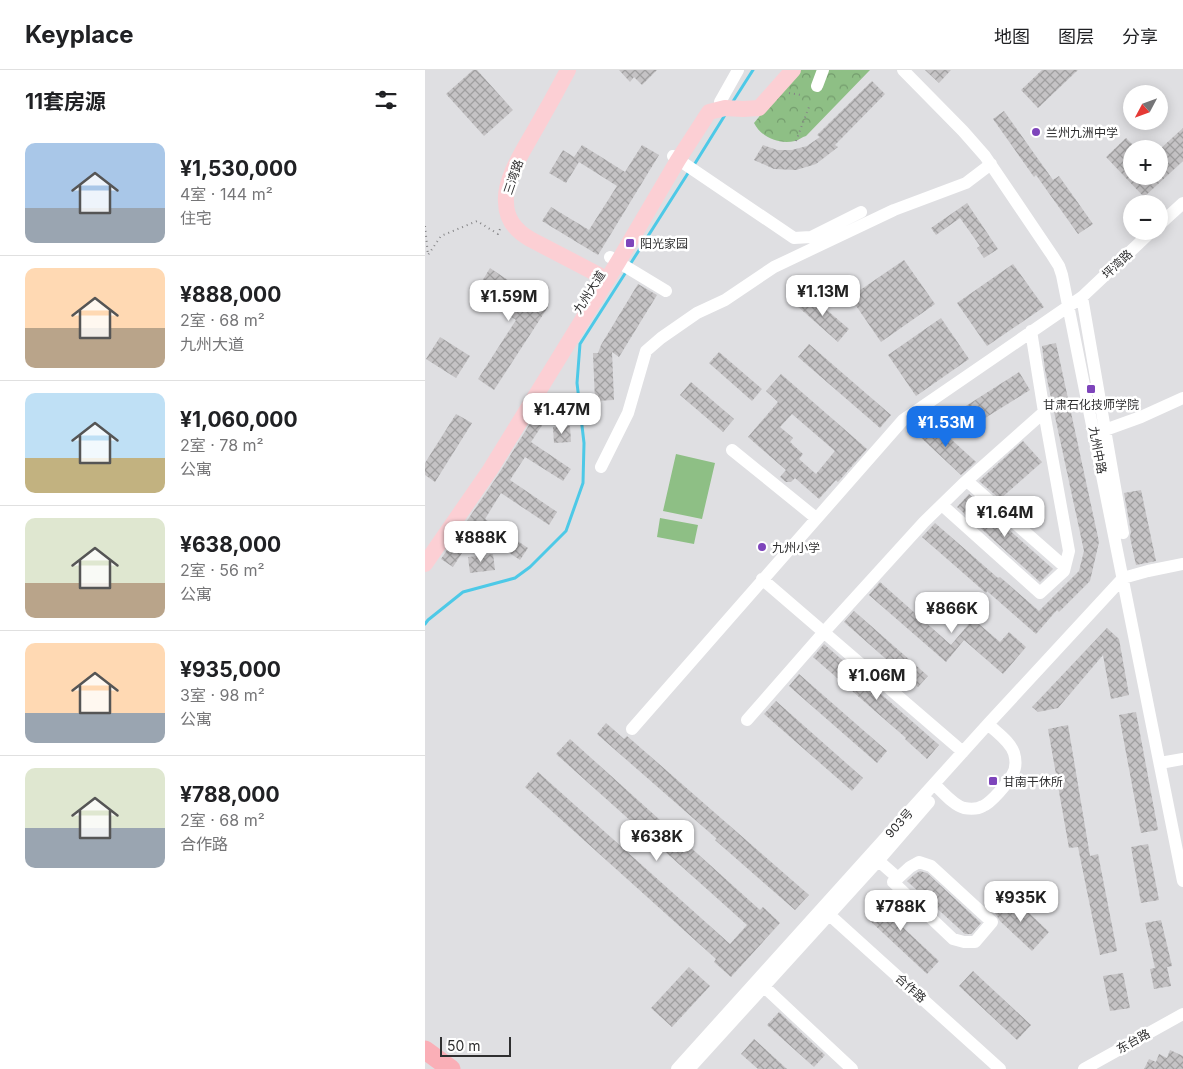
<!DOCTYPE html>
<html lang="zh">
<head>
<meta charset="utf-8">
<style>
  :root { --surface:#fff; --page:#f2f2f2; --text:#202124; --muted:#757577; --line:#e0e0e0; --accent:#1a73e8 }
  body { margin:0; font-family:Inter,"Noto Sans SC",sans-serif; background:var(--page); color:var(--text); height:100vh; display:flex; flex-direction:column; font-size:19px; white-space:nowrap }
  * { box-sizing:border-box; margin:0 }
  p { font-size:16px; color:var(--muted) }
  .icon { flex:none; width:28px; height:28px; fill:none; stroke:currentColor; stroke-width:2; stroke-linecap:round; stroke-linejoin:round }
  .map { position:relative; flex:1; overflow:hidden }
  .side { display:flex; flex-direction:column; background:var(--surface); width:425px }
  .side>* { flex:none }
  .needle { width:32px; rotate:229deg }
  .controls { position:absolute; left:698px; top:15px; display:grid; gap:10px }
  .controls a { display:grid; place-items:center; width:45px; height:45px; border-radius:50%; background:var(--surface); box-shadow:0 2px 12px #0003; font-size:25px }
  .scale { position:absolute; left:15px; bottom:12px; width:71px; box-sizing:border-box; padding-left:5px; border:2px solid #2f2f30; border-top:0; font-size:14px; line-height:18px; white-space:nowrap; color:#2f2f30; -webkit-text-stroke:4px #fff; paint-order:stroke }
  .price { position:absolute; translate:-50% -42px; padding:0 11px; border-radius:10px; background:#fff; color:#222; font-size:16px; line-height:32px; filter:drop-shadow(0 1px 2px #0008) }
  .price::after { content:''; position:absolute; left:50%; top:30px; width:15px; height:11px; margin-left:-8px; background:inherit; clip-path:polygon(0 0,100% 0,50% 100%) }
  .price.current { background:var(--accent); color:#fff }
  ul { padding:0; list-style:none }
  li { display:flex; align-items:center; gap:15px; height:125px; padding:0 25px }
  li+li { border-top:1px solid var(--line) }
  li span { display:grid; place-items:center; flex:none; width:140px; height:100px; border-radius:10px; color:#555 }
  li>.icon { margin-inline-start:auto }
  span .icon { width:60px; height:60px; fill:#fffc; stroke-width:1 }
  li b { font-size:21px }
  h2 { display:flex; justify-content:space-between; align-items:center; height:60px; padding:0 25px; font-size:21px }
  header { display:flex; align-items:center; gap:30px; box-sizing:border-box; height:70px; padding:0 25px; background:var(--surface); border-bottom:1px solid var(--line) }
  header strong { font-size:24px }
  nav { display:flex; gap:28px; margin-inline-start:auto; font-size:18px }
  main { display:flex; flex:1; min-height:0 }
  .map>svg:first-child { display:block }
  .green { fill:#8ebf85 }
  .park { fill:url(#park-crowns) }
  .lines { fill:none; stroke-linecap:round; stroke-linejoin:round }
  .stream { stroke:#4dc9e7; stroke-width:3 }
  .building { fill:url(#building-cross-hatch); fill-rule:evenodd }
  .path { stroke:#858587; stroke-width:2; stroke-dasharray:1 4; stroke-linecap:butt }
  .minor { stroke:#fff; stroke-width:12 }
  .major { stroke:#fccfd4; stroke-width:16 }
  .highway { stroke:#faafb7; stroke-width:19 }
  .poi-dot { fill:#7e45bb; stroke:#fff; stroke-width:2 }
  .labels { text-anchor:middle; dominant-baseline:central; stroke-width:5; stroke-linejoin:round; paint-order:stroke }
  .poi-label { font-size:12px; fill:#2f2f30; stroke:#fff; text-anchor:start }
  .street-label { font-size:12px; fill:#2f2f30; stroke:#fff }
</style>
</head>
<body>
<header>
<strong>Keyplace</strong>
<nav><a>地图</a><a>图层</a><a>分享</a></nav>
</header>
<main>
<section class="side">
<h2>11套房源<svg class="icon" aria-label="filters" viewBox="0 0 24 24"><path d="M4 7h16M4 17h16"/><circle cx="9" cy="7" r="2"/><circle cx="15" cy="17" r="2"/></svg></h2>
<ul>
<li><span style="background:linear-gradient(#a9c7e8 65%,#9aa5b1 0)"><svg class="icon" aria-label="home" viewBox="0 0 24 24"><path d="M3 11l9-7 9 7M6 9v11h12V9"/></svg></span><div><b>¥1,530,000</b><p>4室 · 144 m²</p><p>住宅</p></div></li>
<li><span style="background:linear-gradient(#ffd9b3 60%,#b9a48a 0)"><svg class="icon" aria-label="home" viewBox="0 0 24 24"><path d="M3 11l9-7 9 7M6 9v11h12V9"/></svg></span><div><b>¥888,000</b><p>2室 · 68 m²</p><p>九州大道</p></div></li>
<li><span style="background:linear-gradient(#bfe0f5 65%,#c2b280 0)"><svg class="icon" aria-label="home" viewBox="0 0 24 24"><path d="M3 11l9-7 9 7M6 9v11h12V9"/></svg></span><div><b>¥1,060,000</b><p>2室 · 78 m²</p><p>公寓</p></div></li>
<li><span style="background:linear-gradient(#dfe7d0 65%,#b9a48a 0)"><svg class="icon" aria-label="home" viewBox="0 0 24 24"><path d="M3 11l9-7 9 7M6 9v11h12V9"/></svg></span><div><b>¥638,000</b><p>2室 · 56 m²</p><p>公寓</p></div></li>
<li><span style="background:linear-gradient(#ffd9b3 70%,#9aa5b1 0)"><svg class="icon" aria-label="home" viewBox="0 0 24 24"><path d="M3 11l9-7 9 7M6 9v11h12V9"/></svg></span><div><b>¥935,000</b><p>3室 · 98 m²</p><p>公寓</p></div></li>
<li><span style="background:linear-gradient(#dfe7d0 60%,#9aa5b1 0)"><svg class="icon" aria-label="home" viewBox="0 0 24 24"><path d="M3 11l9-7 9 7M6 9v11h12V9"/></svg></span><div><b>¥788,000</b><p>2室 · 68 m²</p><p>合作路</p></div></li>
</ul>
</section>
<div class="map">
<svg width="758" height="999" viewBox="0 0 758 999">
  <defs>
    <pattern id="park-crowns" width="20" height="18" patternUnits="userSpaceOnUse" patternTransform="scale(1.25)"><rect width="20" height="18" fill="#8ebf85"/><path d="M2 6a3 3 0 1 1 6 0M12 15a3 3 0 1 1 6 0" fill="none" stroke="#749c6d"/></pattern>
    <pattern id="building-cross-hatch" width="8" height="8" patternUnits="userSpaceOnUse" patternTransform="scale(1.25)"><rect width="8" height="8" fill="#c5c3c5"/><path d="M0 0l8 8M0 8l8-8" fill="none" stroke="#a09fa0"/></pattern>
  </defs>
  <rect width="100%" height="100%" fill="#dfdfe2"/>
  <path class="green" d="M251 384 290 393 277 449 238 441Z
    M235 448 273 455 269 474 232 467Z"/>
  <path class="park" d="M372 0H445L381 66C377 67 374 70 370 71 354 75 336 67 329 53Z"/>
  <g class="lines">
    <path class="stream" d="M307 33 328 0
      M269 95 300 45
      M204 196 265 100
      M0 554 3 550 38 522 90 508 105 497 141 461 158 413 159 373 152 313 155 274 201 202"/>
  </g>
  <path class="building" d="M48 0H52L88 40 59 66 21 24Z
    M194 0H232L217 15 209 7 205 12Z
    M500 0H526L514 13Z
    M617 0H653L613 38 596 20Z
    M447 11 460 24 410 75 413 77 391 94 371 100 349 99 329 90 338 75 352 80H367L382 76 395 67 392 65Z
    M579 41 628 110 634 106 668 154 653 164 611 105 609 107 568 49Z
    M758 58V91L719 127 681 87 701 68 712 79H706V106H734V80Z
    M157 75 200 102 217 75 234 85 173 185 117 151 126 137 164 160 192 116 154 92 141 113 124 103 138 80 149 87Z
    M542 133 573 179 559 188 552 178 555 176 535 148 511 165 506 158Z
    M479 190 510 234 456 272 425 227Z
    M588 194 619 237 562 276 532 233Z
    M65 198 123 237 69 320 53 309 91 250 50 223Z
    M213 214 232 225 194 287 187 282 189 330 170 331 168 283H173L176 275Z
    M382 223 424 259 413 272 371 235Z
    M516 248 544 289 491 326 463 285Z
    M15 267 45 286 31 308 1 289Z
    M631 273 674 472 665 511 634 542 632 540 611 564 562 521 561 523 497 467 510 453 573 508 575 507 614 541 654 501 659 481 620 300 617 276Z
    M384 274 466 345 455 358 373 287Z
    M294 282 337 319 327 331 284 293Z
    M594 302 605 320 544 358 533 341Z
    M356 304 442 379 413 412 411 410 394 429 370 408 366 412H361L355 407 361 400 323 367 353 332 341 321ZM367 344 410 381 391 404 374 389 378 384 365 372 368 368 355 357Z
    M266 312 309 349 298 362 255 325Z
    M124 323 134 330 106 372 146 399 138 411 100 387 85 410 132 442 124 455 76 423 60 449 103 478 95 490 51 461 28 497 16 489 73 405Z
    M31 344 47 353 10 412 0 405V393Z
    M505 350 551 392 536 405 492 364Z
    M145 356 146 372 129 373 128 357Z
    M598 371 617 392 575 429 554 411Z
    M716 420 731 491 711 495 705 467 706 462 699 423Z
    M544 424 628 499 615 512 532 437Z
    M68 484 70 500 45 503 43 487Z
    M455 512 526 575 548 549 575 572 584 562 601 577 578 604 539 570 521 592 444 525Z
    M429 541 503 606 493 617 419 552Z
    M682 558 694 569 704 625 686 629 678 585 633 638 613 642 607 637Z
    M399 574 514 675 502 689 480 669 481 668 388 587Z
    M374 604 462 681 452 693 364 616Z
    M351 631 438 708 427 721 339 644Z
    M711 642 733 760 716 763 694 645Z
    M181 653 199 669 202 666 384 825 370 840 290 770 292 769 172 664Z
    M643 655 665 786 673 784 692 881 675 885 653 777 644 778 623 659Z
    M145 669 335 840 338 837 355 853 306 907 289 892 291 889 100 717 113 702 305 874 322 855 131 684Z
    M723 774 734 830 716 833 706 777Z
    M495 801 502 803 556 853 546 864H540L482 811 490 804Z
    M467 822 483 837 471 851 514 891 502 904 442 848Z
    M586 826 624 862 607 881 575 851 570 843Z
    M736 850 747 896 742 897 746 916 729 919 725 899 730 898 720 853Z
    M264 897 285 916 247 957 226 938Z
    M548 901 606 955 592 970 534 916Z
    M698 903 705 938 685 941 678 906Z
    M354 942 400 985 389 997 342 955Z
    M329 969 362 999H333L316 984Z
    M745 980 758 986V999H719L724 989 731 992 734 984 742 988Z"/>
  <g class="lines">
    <path class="path" d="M364 23 376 25
      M371 71 384 37
      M0 156 3 185 16 166 52 151 73 164 75 159"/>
    <path class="minor" d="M478 0 538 61 560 86 627 185 634 196 637 205 758 811
      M392 16 398 0
      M295 32 313 0
      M248 86 369 168 386 167 436 142
      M734 155 758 133
      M185 187 241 221
      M657 227 698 463
      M680 360 716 347 758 328
      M307 380 391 448
      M176 397 203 343 221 281 236 268 272 243 300 230 349 197 469 140 541 113 566 94
      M542 411 640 497
      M517 435 615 523 639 501 644 481 619 342
      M698 508 723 501 758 494
      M337 509 538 682
      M322 650 399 562 499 452 538 414 619 342 606 261
      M207 659 478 350 657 227 727 161
      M735 693 758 689
      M509 714C518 722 528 735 539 738 545 739 553 739 558 736 566 733 583 713 587 705 591 699 591 690 589 683 585 671 572 663 563 654
      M448 786 473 808 485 797 494 792 506 796 567 852 550 872H539L528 869 468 812 473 808
      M399 840 575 999
      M334 912 427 999
      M252 999 563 654 698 508
      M264 999 453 791 504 732
      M659 999 758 944"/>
    <path class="major" d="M143 0C133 19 122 39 111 58 100 78 79 108 81 132 81 150 91 161 105 169L174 205
      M0 494 65 400 193 192 253 90 284 42 300 38 318 39 334 38 368 0"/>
    <path class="highway" d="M0 980 26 999"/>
  </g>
  <g class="poi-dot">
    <circle cx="611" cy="62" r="5"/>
    <rect x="200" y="168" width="10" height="10" rx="2.5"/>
    <rect x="661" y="314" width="10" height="10" rx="2.5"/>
    <circle cx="337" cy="477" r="5"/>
    <rect x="563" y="706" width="10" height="10" rx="2.5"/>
  </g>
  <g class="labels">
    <g class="poi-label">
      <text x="621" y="62">兰州九洲中学</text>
      <text x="215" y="173">阳光家园</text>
      <text x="666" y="334" text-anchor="middle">甘肃石化技师学院</text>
      <text x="347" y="477">九州小学</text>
      <text x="578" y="711">甘南干休所</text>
    </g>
    <g class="street-label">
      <text transform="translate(88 107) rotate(-71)">三湾路</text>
      <text transform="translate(692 194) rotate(-43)">坪湾路</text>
      <text transform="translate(164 222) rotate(-58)">九州大道</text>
      <text transform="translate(673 380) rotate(79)">九州中路</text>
      <text transform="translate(474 753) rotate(-48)">903号</text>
      <text transform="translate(486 918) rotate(42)">合作路</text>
      <text transform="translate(708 971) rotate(-29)">东台路</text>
    </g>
  </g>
</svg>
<div class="controls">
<a><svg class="needle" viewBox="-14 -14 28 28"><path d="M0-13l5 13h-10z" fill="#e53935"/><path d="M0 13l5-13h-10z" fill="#757577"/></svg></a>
<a>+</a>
<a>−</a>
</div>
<div class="scale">50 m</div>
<b class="price" style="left:398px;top:247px">¥1.13M</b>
<b class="price" style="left:84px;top:252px">¥1.59M</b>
<b class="price" style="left:137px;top:365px">¥1.47M</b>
<b class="price current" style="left:521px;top:378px">¥1.53M</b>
<b class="price" style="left:580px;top:468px">¥1.64M</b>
<b class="price" style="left:56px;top:493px">¥888K</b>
<b class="price" style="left:527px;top:564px">¥866K</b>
<b class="price" style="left:452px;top:631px">¥1.06M</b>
<b class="price" style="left:232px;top:792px">¥638K</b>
<b class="price" style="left:596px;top:853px">¥935K</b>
<b class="price" style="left:476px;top:862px">¥788K</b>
</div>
</main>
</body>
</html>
